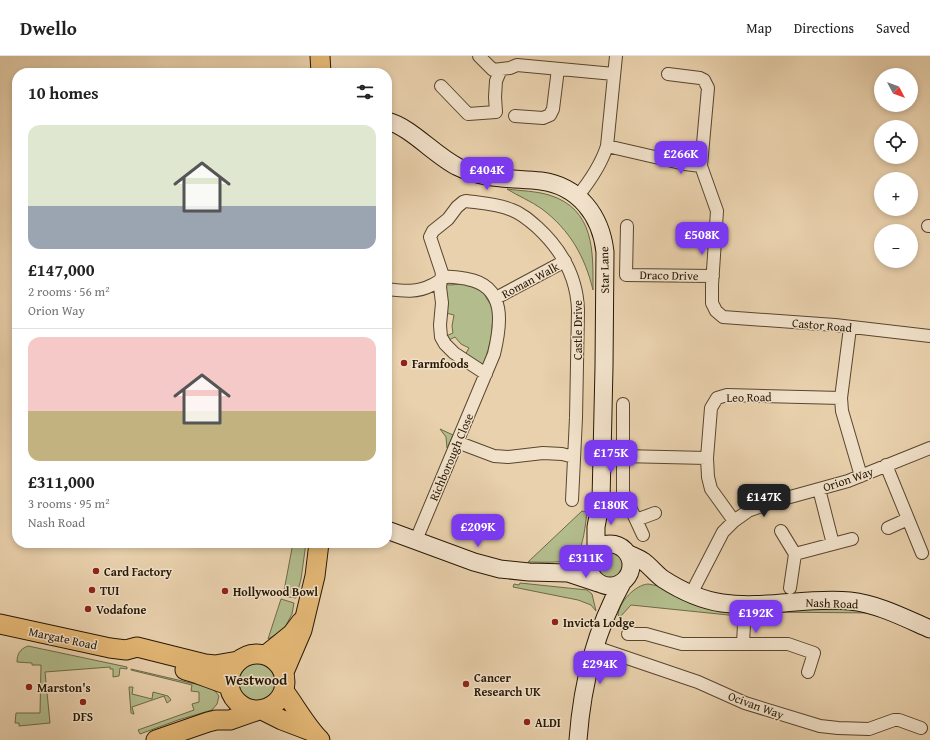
<!DOCTYPE html>
<html lang="en">
<head>
<meta charset="utf-8">
<style>
  :root { --surface:#fff; --page:#f2f2f2; --text:#222; --muted:#767676; --line:#e0e0e0; --accent:#7c3aed }
  body { margin:0; font-family:"Gentium Book Plus",serif; background:var(--page); color:var(--text); height:100vh; display:flex; flex-direction:column; font-size:15px; white-space:nowrap }
  * { box-sizing:border-box; margin:0 }
  p { font-size:13px; color:var(--muted) }
  .icon { flex:none; width:22px; height:22px; fill:none; stroke:currentColor; stroke-width:2; stroke-linecap:round; stroke-linejoin:round }
  .map { position:relative; flex:1; overflow:hidden }
  .side { position:absolute; left:12px; top:12px; width:380px; height:480px; display:flex; flex-direction:column; background:var(--surface); border-radius:16px; box-shadow:0 2px 6px #0003 }
  .side>* { flex:none }
  .needle { width:26px; rotate:131deg }
  .buttons { position:absolute; left:874px; top:12px; display:grid; gap:8px }
  .buttons a { display:grid; place-items:center; width:44px; height:44px; border-radius:50%; background:var(--surface); box-shadow:0 2px 6px #0003; font-size:20px }
  .price { position:absolute; translate:-50% -34px; padding:0 9px; border-radius:8px; background:var(--accent); color:#fff; font-size:13px; line-height:26px; filter:drop-shadow(0 1px 2px #0008) }
  .price::after { content:''; position:absolute; left:50%; top:24px; width:12px; height:9px; margin-left:-6px; background:inherit; clip-path:polygon(0 0,100% 0,50% 100%) }
  .price.active { background:#222; color:#fff }
  ul { padding:0; list-style:none }
  li { display:grid; align-content:center; gap:8px; height:212px; padding:0 16px }
  li+li { border-top:1px solid var(--line) }
  li span { display:grid; place-items:center; height:124px; border-radius:12px; color:#555 }
  li>.icon { margin-inline-start:auto }
  span .icon { width:72px; height:72px; fill:#fffc; stroke-width:1 }
  li b { font-size:17px }
  h2 { display:flex; justify-content:space-between; align-items:center; height:48px; padding:0 16px; font-size:17px }
  header { display:flex; align-items:center; gap:24px; box-sizing:border-box; height:56px; padding:0 20px; background:var(--surface); border-bottom:1px solid var(--line) }
  header strong { font-size:19px }
  nav { display:flex; gap:22px; margin-inline-start:auto; font-size:14px }
  .map>svg:first-child { display:block }
  .green { fill:#b3bc8c; stroke:#6d6a48 }
  .lines { fill:none; stroke-linecap:round; stroke-linejoin:round }
  .street-casing { stroke:#58462e; stroke-width:14 }
  .secondary-casing { stroke:#271804; stroke-width:19 }
  .primary-casing { stroke:#271804; stroke-width:21 }
  .street { stroke:#f1e1ca; stroke-width:12 }
  .secondary { stroke:#f1e1ca; stroke-width:17 }
  .primary { stroke:#e4b876; stroke-width:19 }
  .poi-dot { fill:#8f2418; stroke:#f1e1ca; stroke-width:1.5 }
  .labels { text-anchor:middle; dominant-baseline:central; stroke-width:3; stroke-linejoin:round; paint-order:stroke }
  .street-label { font-size:12px; fill:#271804; stroke:#f1e1ca }
  .poi-label { font-size:12px; font-weight:bold; fill:#271804; stroke:#f1e1ca; text-anchor:start }
  .quarter-label { font-size:14px; font-weight:bold; fill:#271804; stroke:#f1e1ca }
</style>
</head>
<body>
<header>
<strong>Dwello</strong>
<nav><a>Map</a><a>Directions</a><a>Saved</a></nav>
</header>
<div class="map">
<svg width="930" height="684" viewBox="0 0 930 684">
  <rect width="100%" height="100%" fill="#e9d1ad"/>
  <filter id="stains"><feTurbulence type="fractalNoise" baseFrequency=".005" numOctaves="4"/><feColorMatrix values="0 0 0 0 .2 0 0 0 0 .09 0 0 0 0 .02 0 0 0 .5 -.17"/></filter>
  <radialGradient id="worn" r=".72"><stop offset=".6" stop-color="#630" stop-opacity="0"/><stop offset="1" stop-color="#630" stop-opacity=".3"/></radialGradient>
  <path class="green" d="M507 133C521 135 536 135 549 139 595 153 593 196 593 234 585 201 570 174 542 153 531 145 518 140 507 133Z
    M445 228C450 230 456 228 462 228 468 229 472 232 478 230L482 233C483 237 492 252 495 254 491 265 493 278 489 290 488 296 485 300 487 306L484 311 465 299 469 292 461 288 455 281 449 284 446 280 453 277 452 270 454 259 446 257Z
    M440 373 453 379 447 392 446 381Z
    M582 455 587 456C581 507 578 507 528 506Z
    M293 487H306L301 523 296 542 283 540Z
    M598 510a13 13 0 1 1 26 0a13 13 0 1 1-26 0Z
    M520 527 587 534 592 538 596 555 591 549 578 544 513 531 514 528 519 529Z
    M648 528 664 531 737 555 738 560 631 549 620 561 618 559C619 546 635 529 648 528Z
    M281 543 294 547 292 558 283 575 268 583Z
    M838 548 875 557 764 556Z
    M28 590 127 611V613L120 612 119 620 113 621V613H110V611L45 616 50 667 19 670V667H15L16 657H40L41 609H32V607L17 606C17 598 20 593 28 590Z
    M236 626a20 20 0 1 1 40 0a20 20 0 1 1-40 0Z
    M131 613 208 631 215 635 219 640 217 648 212 654 178 664 140 678 138 674 194 654 192 648 199 646V636L191 635 192 629 131 614Z
    M129 631H133L132 638 152 643 153 636 168 640 171 644 167 647 164 640 132 651 134 658H133L131 657Z"/>
  <g class="lines">
    <defs>
      <path id="street" d="M479 0 493 14 510 12 517 9 614 18
        M668 18 700 22 704 24 708 32 701 110 717 155 712 229V247L716 255 723 261 835 269 930 280
        M441 30 468 58 496 56 495 41 496 25 501 13
        M515 60 543 62 550 59 553 53 558 13
        M607 90 685 108 701 110
        M577 141C590 125 601 109 607 90L616 0
        M627 170 626 219 713 220
        M928 170H930
        M387 233C403 235 417 237 432 229 437 227 441 223 446 221 452 220 461 222 467 223 507 230 501 269 494 298L416 484
        M496 242 565 205
        M850 272 841 342 842 355 861 420
        M486 318 454 297 445 288 441 281 440 269 442 247 440 231 442 217 430 181 433 175 448 163 457 151 463 146 466 145C481 147 498 148 512 154 521 157 529 164 537 171 562 194 577 220 578 254L576 362 572 444
        M623 348V436L643 479
        M457 386 494 400 508 401 543 397 562 398 574 401
        M622 400 707 402
        M886 409 922 497
        M819 433 833 488
        M636 464 655 457
        M734 465 711 433 708 421 707 402 711 352 717 342 727 339 841 342
        M888 472 908 463
        M781 475 795 498 790 532
        M795 498 852 483
        M691 538 723 476 734 465 748 455 772 446 848 425 930 392
        M628 578H646L682 588H788L814 597 808 616
        M743 588 745 548
        M595 591 698 626 745 647 820 670 838 672 869 673 894 664H899L921 672"/>
      <path id="secondary" d="M387 65C411 71 434 99 458 111 484 124 513 122 541 125 579 130 601 160 605 196L604 311 601 444 596 471V493
        M387 474 474 506 500 513 529 516 568 517 598 527
        M589 509a21 21 0 1 1 42 0a21 21 0 1 1-42 0Z
        M629 498C633 500 639 502 643 505 650 510 656 518 663 523 680 534 702 544 722 547 764 553 807 541 850 545 878 548 905 562 930 573
        M578 684C582 630 595 575 622 527"/>
      <path id="primary" d="M320 0 321 17
        M0 568 110 592 126 594 137 591 205 608 215 609 238 605
        M229 626a28 28 0 1 1 56 0a28 28 0 1 1-56 0Z
        M266 599 292 578 301 566
        M185 614 198 618 228 629
        M284 616 302 574 315 520 319 487
        M284 635C296 651 306 670 320 684
        M262 654 282 664 311 675
        M156 684 208 666 216 664H230L256 655"/>
    </defs>
    <use href="#street" class="street-casing"/>
    <use href="#secondary" class="secondary-casing"/>
    <use href="#primary" class="primary-casing"/>
    <use href="#street" class="street"/>
    <use href="#secondary" class="secondary"/>
    <use href="#primary" class="primary"/>
  </g>
  <g class="poi-dot">
    <circle cx="404" cy="307" r="4"/>
    <circle cx="96" cy="515" r="4"/>
    <circle cx="92" cy="534" r="4"/>
    <circle cx="225" cy="535" r="4"/>
    <circle cx="88" cy="553" r="4"/>
    <circle cx="555" cy="566" r="4"/>
    <circle cx="466" cy="628" r="4"/>
    <circle cx="29" cy="631" r="4"/>
    <circle cx="83" cy="646" r="4"/>
    <circle cx="527" cy="666" r="4"/>
  </g>
  <g class="labels">
    <g class="street-label">
      <text transform="translate(604 214) rotate(-91)">Star Lane</text>
      <text transform="translate(669 219) rotate(1)">Draco Drive</text>
      <text transform="translate(530 224) rotate(-28)">Roman Walk</text>
      <text transform="translate(822 269) rotate(5)">Castor Road</text>
      <text transform="translate(577 274) rotate(-90)">Castle Drive</text>
      <text transform="translate(749 341) rotate(-1)">Leo Road</text>
      <text transform="translate(451 401) rotate(-67)">Richborough Close</text>
      <text transform="translate(848 423) rotate(-19)">Orion Way</text>
      <text transform="translate(832 547) rotate(2)">Nash Road</text>
      <text transform="translate(63 582) rotate(12)">Margate Road</text>
      <text transform="translate(756 649) rotate(20)">Ocivan Way</text>
    </g>
    <g class="poi-label">
      <text x="412" y="307">Farmfoods</text>
      <text x="104" y="515">Card Factory</text>
      <text x="100" y="534">TUI</text>
      <text x="233" y="535">Hollywood Bowl</text>
      <text x="96" y="553">Vodafone</text>
      <text x="563" y="566">Invicta Lodge</text>
      <text x="474" y="621">Cancer<tspan x="474" dy="14">Research UK</tspan></text>
      <text x="37" y="631">Marston's</text>
      <text x="83" y="660" text-anchor="middle">DFS</text>
      <text x="535" y="666">ALDI</text>
    </g>
    <g class="quarter-label">
      <text x="256" y="624">Westwood</text>
    </g>
  </g>
  <rect width="100%" height="100%" filter="url(#stains)"/>
  <rect width="100%" height="100%" fill="url(#worn)"/>
</svg>
<div class="buttons">
<a><svg class="needle" viewBox="-14 -14 28 28"><path d="M0-13l5 13h-10z" fill="#e53935"/><path d="M0 13l5-13h-10z" fill="#767676"/></svg></a>
<a><svg class="icon" aria-label="locate" viewBox="0 0 24 24"><circle cx="12" cy="12" r="6"/><path d="M12 2v4M12 18v4M2 12h4M18 12h4"/></svg></a>
<a>+</a>
<a>−</a>
</div>
<b class="price" style="left:681px;top:119px">£266K</b>
<b class="price" style="left:487px;top:135px">£404K</b>
<b class="price" style="left:702px;top:200px">£508K</b>
<b class="price" style="left:611px;top:418px">£175K</b>
<b class="price active" style="left:764px;top:462px">£147K</b>
<b class="price" style="left:611px;top:470px">£180K</b>
<b class="price" style="left:478px;top:492px">£209K</b>
<b class="price" style="left:586px;top:523px">£311K</b>
<b class="price" style="left:756px;top:578px">£192K</b>
<b class="price" style="left:600px;top:629px">£294K</b>
<section class="side">
<h2>10 homes<svg class="icon" aria-label="filters" viewBox="0 0 24 24"><path d="M4 7h16M4 17h16"/><circle cx="9" cy="7" r="2"/><circle cx="15" cy="17" r="2"/></svg></h2>
<ul>
<li><span style="background:linear-gradient(#dfe7d0 65%,#9aa5b1 0)"><svg class="icon" aria-label="home" viewBox="0 0 24 24"><path d="M3 11l9-7 9 7M6 9v11h12V9"/></svg></span><div><b>£147,000</b><p>2 rooms · 56 m²</p><p>Orion Way</p></div></li>
<li><span style="background:linear-gradient(#f6c9c9 60%,#c2b280 0)"><svg class="icon" aria-label="home" viewBox="0 0 24 24"><path d="M3 11l9-7 9 7M6 9v11h12V9"/></svg></span><div><b>£311,000</b><p>3 rooms · 95 m²</p><p>Nash Road</p></div></li>
</ul>
</section>
</div>
</body>
</html>
